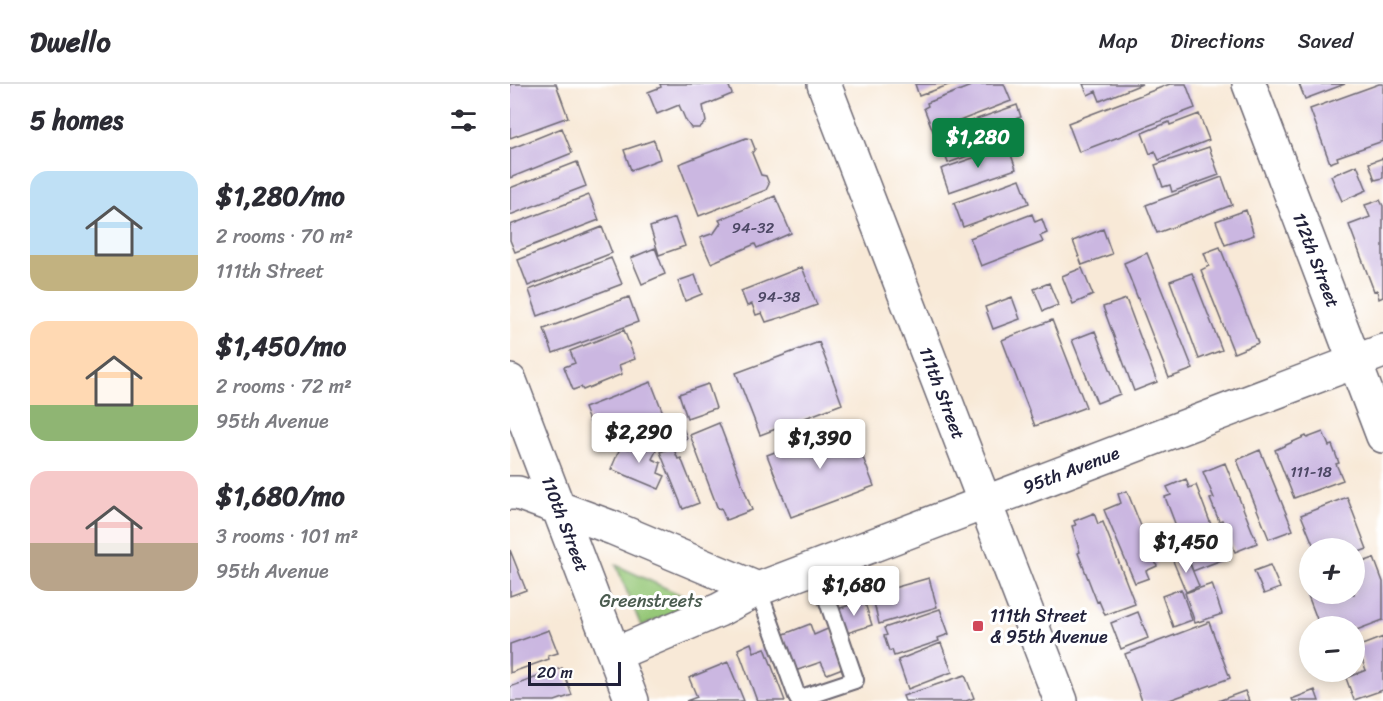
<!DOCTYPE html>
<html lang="en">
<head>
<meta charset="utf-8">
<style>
  :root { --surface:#fff; --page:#f7f7f7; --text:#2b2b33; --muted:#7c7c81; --line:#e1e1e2; --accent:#0b8043 }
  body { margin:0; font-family:Sriracha,sans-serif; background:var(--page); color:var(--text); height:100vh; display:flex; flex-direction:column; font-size:22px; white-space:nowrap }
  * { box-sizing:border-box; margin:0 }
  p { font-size:20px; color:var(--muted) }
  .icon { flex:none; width:33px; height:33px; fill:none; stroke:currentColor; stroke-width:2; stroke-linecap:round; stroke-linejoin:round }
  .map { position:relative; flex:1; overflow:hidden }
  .details { display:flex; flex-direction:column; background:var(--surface); width:510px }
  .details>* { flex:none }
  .tools { position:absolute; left:789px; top:454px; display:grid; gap:12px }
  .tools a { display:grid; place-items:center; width:66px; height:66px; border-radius:50%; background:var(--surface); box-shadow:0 3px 15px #0003; font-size:30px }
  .scale { position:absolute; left:18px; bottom:15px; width:93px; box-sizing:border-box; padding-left:6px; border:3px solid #22223b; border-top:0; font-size:16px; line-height:21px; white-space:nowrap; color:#22223b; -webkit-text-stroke:4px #fff; paint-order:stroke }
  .price { position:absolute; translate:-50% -51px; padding:0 14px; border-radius:6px; background:#fff; color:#222; font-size:20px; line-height:39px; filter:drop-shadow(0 2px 3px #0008) }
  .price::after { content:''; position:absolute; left:50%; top:36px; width:18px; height:14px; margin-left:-9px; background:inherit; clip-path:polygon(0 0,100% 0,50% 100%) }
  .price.selected { background:var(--accent); color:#fff }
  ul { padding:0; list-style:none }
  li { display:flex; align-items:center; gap:18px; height:150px; padding:0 30px }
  li span { display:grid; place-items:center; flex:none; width:168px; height:120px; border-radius:18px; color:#555 }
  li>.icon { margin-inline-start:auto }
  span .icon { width:72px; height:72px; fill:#fffc; stroke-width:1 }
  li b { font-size:26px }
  h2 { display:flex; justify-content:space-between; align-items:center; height:72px; padding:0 30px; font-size:26px }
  header { display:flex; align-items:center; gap:36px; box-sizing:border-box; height:84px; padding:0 30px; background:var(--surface); border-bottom:2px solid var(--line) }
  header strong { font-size:28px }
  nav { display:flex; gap:33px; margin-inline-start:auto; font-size:21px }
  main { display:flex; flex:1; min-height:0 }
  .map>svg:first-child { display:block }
  .green { fill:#96c878; stroke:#5c755a; stroke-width:1.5 }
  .building { fill:#cbb7e1 }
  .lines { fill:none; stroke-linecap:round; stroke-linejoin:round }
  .service-casing { stroke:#6d6872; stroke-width:20 }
  .minor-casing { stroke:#6d6872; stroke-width:36 }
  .service { stroke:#fff; stroke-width:16 }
  .minor { stroke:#fff; stroke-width:33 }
  .poi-dot { fill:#d1495b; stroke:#fff; stroke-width:2 }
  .labels { text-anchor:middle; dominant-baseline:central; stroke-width:6; stroke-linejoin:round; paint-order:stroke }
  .number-label { font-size:15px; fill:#4c4764 }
  .street-label { font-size:18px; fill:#22223b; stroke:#fff }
  .park-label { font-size:18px; fill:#4b5c50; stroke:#fff }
  .poi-label { font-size:18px; fill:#22223b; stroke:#fff; text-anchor:start }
</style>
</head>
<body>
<header>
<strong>Dwello</strong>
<nav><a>Map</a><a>Directions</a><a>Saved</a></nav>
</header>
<main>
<section class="details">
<h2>5 homes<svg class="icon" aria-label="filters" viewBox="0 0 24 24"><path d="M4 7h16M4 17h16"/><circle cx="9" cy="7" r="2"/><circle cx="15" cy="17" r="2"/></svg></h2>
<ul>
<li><span style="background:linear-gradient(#bfe0f5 70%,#c2b280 0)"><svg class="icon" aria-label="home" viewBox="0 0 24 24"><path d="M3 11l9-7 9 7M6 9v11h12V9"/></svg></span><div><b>$1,280/mo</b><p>2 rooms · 70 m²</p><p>111th Street</p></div></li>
<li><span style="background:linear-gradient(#ffd9b3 70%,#8fb573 0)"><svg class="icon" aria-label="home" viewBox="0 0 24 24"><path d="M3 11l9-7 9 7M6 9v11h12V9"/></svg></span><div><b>$1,450/mo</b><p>2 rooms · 72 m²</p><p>95th Avenue</p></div></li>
<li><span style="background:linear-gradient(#f6c9c9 60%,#b9a48a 0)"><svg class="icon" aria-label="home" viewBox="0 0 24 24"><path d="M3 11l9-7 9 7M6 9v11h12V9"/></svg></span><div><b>$1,680/mo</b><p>3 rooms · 101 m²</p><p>95th Avenue</p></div></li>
</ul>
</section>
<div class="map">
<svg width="873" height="617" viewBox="0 0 873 617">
  <rect width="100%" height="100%" fill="#fff"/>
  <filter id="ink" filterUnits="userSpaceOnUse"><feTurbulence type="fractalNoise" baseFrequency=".0167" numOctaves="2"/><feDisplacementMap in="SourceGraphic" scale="12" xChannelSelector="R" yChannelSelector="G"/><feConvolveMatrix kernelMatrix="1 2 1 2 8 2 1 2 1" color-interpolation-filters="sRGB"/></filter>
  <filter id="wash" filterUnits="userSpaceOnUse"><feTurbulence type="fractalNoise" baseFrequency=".008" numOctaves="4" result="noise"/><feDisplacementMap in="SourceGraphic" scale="24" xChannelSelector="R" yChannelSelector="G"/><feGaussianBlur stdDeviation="1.35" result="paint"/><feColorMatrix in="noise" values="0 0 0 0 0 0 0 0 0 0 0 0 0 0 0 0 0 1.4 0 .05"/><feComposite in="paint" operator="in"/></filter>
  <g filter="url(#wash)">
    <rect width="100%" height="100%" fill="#f8e9d7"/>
    <path class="green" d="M106 481 188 519 131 542Z"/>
    <g id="blocks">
      <path class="building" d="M0 0H46L58 33 0 54Z
        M150 0H218L222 10 193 22 196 38 189 44H181L176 37 169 21 147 30 138 8 151 3Z
        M405 0H441L409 12Z
        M466 0H494L501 17 423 47 414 24 418 22 417 19Z
        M573 0H632L590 17 586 7 578 11Z
        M660 0H676L685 24 569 68 558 39Z
        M789 0H835L795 15Z
        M869 0H873V57L827 73 828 76 820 79 800 25Z
        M507 21 511 33 501 36 504 45 496 48 500 57 438 79 427 49Z
        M689 30 699 56 649 76 645 67 640 70 632 49 659 38 660 41Z
        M52 44 62 69 0 94V65Z
        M236 54 241 55 245 65 242 69 251 91 256 92 259 100 256 106 189 132 169 80Z
        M144 56 150 75 121 86 114 66Z
        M498 62 506 85 439 108 431 85Z
        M699 63 709 91 662 108 660 101 653 103 645 81Z
        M873 74V94L865 96 859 79Z
        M67 78 76 102 0 131V104Z
        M847 81 857 106 832 117 821 92Z
        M712 93 722 121 647 149 636 121Z
        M510 95 519 119 453 143 444 119Z
        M79 111 89 136 5 168 0 156V141Z
        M265 112 281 149 247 164 245 160 201 179 190 154 204 149 211 139 209 136Z
        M870 116 873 122V213L869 215 867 206 864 207 839 141 860 133 855 121Z
        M736 126 744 151 715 161 706 137Z
        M522 130 525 138 532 135 537 149 530 152 533 158 471 182 460 154Z
        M165 134 175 162 149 171 140 143Z
        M92 143 102 169 18 202 8 176Z
        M593 145 602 170 572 181 563 157Z
        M710 163 748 259 724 269 691 186 699 182 694 169Z
        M145 164 155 190 132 200 121 174Z
        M637 169 683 285 659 294 614 179Z
        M101 174 112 200 28 232 19 206Z
        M292 183 307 221 273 234 272 233 256 238 252 229 246 231 242 220 237 222 231 207Z
        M572 184 583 211 563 220 552 192Z
        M682 189 712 266 689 275 660 197Z
        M185 191 192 210 175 217 168 197Z
        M539 199 548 221 533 227 524 205Z
        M119 213 128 238 43 269 34 245Z
        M502 213 510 235 483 245 475 223Z
        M616 215 647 298 624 307 593 223Z
        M542 236 576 323 525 342 492 256Z
        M114 246 125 275 109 281 112 290 73 306 71 303 63 306 54 283 65 279 60 267Z
        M585 247 610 310 587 319 562 256Z
        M309 258 332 320 250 351 226 289Z
        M141 298 155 334 88 361 74 324Z
        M198 300 206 324 177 334 169 310Z
        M171 339 177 354 157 362 151 347Z
        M209 339 242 426 216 436 211 424 208 425 180 351Z
        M340 340 364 402 281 433 257 371Z
        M813 348 819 362 822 361 829 379 826 380 833 396 784 414 765 366 796 352 797 354Z
        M129 356 144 363 146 367 142 375 151 379 148 389 155 392 149 405 101 385 111 362 119 365 122 358Z
        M163 363 168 375 171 374 189 419 173 425 150 368Z
        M750 366 783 446 759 455 727 376Z
        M715 379 747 459 725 468 712 436 709 437 700 415 704 414 693 388Z
        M676 395 679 404 686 401 714 475 683 487 655 413 661 411 657 403Z
        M617 407 647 482 636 487 639 494 625 499 594 426 611 419 608 410Z
        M837 413 857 465 844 470V465H805L791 431Z
        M584 429 588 440 593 438 625 520 595 531 589 517 587 518 568 469 570 468 562 442 566 441 564 437Z
        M0 466 16 506 0 512Z
        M676 471 689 502 676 508 663 477Z
        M864 474 873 498V536L844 547V543H810L794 501 800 499V510H844V481Z
        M760 481 770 504 754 510 744 487Z
        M419 494 427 523 369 540 362 510Z
        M702 500 712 530 685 539 675 509Z
        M671 505 682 536 663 543 652 512Z
        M354 516 362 541 334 550 325 526Z
        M430 525 439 550 428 554 429 557 384 572 382 566 379 567 374 552 377 551 374 544Z
        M628 528 638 554 611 565 601 539Z
        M699 538 720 594 657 617H632L615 570Z
        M300 540 304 551 320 544 335 583 317 590 311 578 285 587 272 551Z
        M39 546 48 569 38 572 39 575 0 589V560Z
        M873 553V606L844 616 836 594 856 586 847 563Z
        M241 559 244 568 255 564 275 617H247L228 565Z
        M431 559 442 588 398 605 388 576Z
        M218 578 234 617H176L187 613 179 594Z
        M52 584 62 611 45 617H0V603Z
        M455 591 464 614 456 617H395L393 612Z
        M805 606 809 617H783L782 615Z
        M735 607 739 617H708Z"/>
    </g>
  </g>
  <g filter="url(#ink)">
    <use href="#blocks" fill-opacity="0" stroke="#6d6872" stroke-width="1.5"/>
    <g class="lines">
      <defs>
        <path id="service" d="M248 505 288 615 345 596 306 483"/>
        <path id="minor" d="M314 0 551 617
          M739 0 873 352
          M0 297 122 617
          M0 409H8L103 444 248 505 873 267
          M105 570 209 526 248 505"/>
      </defs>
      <use href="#service" class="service-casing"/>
      <use href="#minor" class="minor-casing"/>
      <use href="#service" class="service"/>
      <use href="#minor" class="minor"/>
    </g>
  </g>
  <rect class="poi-dot" x="462" y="536" width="12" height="12" rx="3"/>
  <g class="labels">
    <g class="number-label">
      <text x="243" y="144">94-32</text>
      <text x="269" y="213">94-38</text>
      <text x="801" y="388">111-18</text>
    </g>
    <g class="street-label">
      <text transform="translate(806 176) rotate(69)">112th Street</text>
      <text transform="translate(432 309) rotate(69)">111th Street</text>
      <text transform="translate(561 386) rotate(-21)">95th Avenue</text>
      <text transform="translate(55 440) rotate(69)">110th Street</text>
    </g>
    <g class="park-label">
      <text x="141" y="517">Greenstreets</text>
    </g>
    <g class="poi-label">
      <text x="480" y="532">111th Street<tspan x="480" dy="21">&amp; 95th Avenue</tspan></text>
    </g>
  </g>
</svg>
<div class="tools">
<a>+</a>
<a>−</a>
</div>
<div class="scale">20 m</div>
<b class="price selected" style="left:468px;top:85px">$1,280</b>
<b class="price" style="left:129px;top:380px">$2,290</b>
<b class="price" style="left:310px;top:386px">$1,390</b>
<b class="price" style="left:676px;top:490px">$1,450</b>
<b class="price" style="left:344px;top:533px">$1,680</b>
</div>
</main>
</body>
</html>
